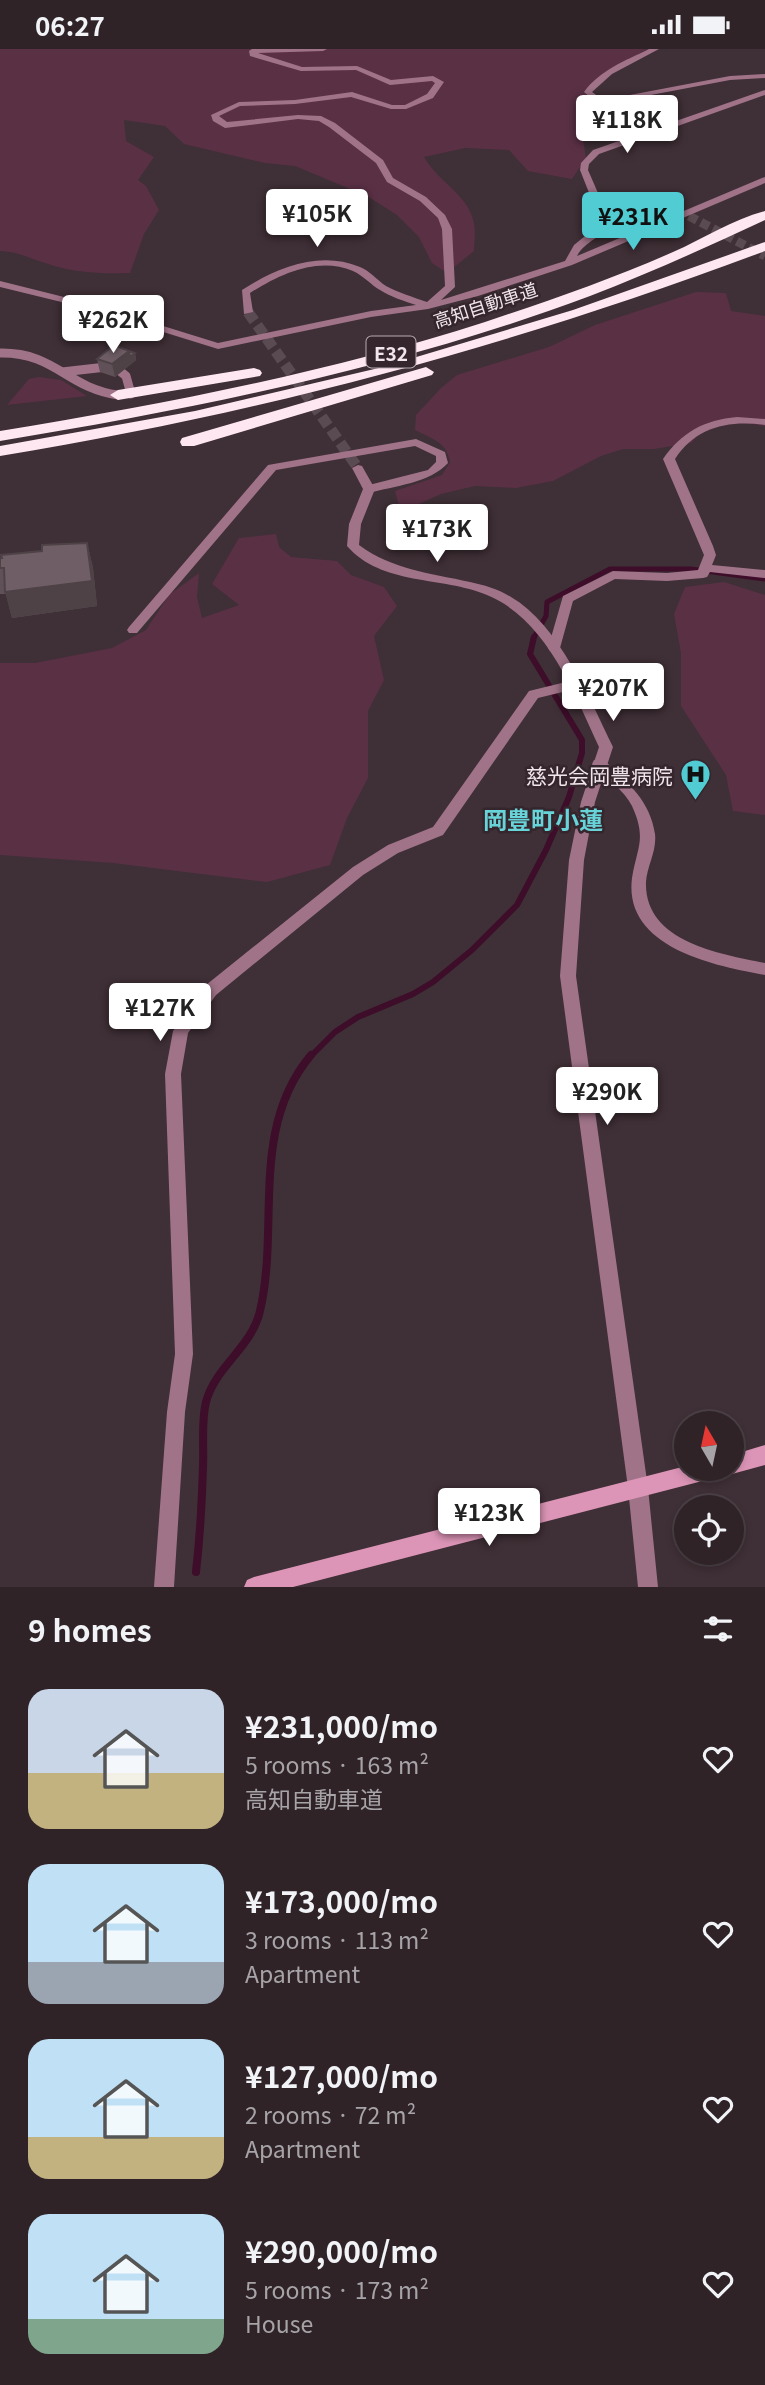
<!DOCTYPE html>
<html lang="en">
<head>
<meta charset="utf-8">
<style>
  :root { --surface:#2f2328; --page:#372b30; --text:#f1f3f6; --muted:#a7a4a8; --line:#4a4045; --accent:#51ccd2 }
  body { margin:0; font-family:Georgia,"Noto Sans JP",serif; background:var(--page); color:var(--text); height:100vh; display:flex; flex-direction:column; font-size:26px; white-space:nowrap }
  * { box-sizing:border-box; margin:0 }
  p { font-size:23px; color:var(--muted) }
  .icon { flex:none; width:38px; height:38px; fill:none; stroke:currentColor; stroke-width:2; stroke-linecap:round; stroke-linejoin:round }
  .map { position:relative; height:1538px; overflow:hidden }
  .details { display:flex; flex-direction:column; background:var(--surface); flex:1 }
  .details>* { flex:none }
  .needle { width:46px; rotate:351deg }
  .controls { position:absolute; left:674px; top:1362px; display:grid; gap:14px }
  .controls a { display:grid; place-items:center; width:70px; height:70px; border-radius:50%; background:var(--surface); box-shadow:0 4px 10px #0003,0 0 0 2px var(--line); font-size:35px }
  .price { position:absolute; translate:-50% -60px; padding:0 16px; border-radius:7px; background:#fff; color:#222; font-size:23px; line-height:46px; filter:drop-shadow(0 2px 4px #0008) }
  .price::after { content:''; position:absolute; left:50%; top:42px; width:21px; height:16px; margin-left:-10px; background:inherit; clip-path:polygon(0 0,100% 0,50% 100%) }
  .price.selected { background:var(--accent); color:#111 }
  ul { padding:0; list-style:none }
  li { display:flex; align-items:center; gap:21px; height:175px; padding:0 28px }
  li span { display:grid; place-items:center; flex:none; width:196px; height:140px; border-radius:21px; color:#555 }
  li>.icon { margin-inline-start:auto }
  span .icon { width:84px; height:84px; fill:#fffc; stroke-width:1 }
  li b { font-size:30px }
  h2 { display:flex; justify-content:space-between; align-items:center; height:84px; padding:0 28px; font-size:30px }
  .status { display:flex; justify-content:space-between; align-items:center; height:49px; padding:0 35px; background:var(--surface); direction:ltr }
  .status svg { height:19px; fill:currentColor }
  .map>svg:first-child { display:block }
  .green { fill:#5a3045 }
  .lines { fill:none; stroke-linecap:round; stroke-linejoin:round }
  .stream-far2 { stroke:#3d0d29; stroke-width:5 }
  .stream-far1 { stroke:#3d0d29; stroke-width:6 }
  .stream { stroke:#3d0d29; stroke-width:8 }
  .minor-tunnel-far1 { stroke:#5a4a51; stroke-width:9; stroke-dasharray:9 4.5; stroke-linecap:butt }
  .minor-tunnel { stroke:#5a4a51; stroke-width:11; stroke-dasharray:11 5; stroke-linecap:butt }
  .service { stroke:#a07388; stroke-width:9 }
  .minor { fill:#a07388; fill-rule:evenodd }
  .tertiary { fill:#a07388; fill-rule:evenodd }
  .secondary { fill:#dd95b7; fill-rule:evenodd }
  .motorway { fill:#fee7f1; fill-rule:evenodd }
  .wall { fill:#605158 }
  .shaded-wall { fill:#4e4247 }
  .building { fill:#705e66; stroke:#4e4247; stroke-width:2 }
  .labels { text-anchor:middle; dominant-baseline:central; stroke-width:5; stroke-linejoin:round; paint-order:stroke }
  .far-street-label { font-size:18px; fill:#f1e6eb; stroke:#35252c }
  .shield { fill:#35252c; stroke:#b9acb2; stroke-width:2 }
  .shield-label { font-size:19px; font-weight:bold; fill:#f1e6eb }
  .poi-label { font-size:21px; fill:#f1e6eb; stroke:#35252c; text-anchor:end }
  .quarter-label { font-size:24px; font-weight:bold; fill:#67d4d9; stroke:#35252c }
</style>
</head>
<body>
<div class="status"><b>06:27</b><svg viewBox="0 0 49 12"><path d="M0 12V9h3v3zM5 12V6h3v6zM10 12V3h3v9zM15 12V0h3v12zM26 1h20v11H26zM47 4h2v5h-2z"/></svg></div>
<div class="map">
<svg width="765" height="1538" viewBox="0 0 765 1538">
  <rect width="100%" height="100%" fill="#3f2f36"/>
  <path class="green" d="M0 0H647L605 27 586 44 590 65 582 85 586 109 572 130 528 122 509 101 465 99 424 108C439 134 468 145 474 174 476 183 474 194 474 202L447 224 432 214 419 188 397 166 367 147 295 117 265 114 184 95 165 77 124 71 126 92 154 108 138 131 146 137 159 161 144 185 130 224C102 225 75 224 48 215 31 210 17 202 0 202Z
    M696 243 726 244 731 262 765 267V377L739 373 706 377 691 394 654 400H623L601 407 553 432 516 439 475 437 441 445 410 459 399 457 395 442 442 426 450 413C447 393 432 390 415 381L416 366 441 339 457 326 549 298 595 276Z
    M39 328 61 331 87 347 7 356 29 330Z
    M276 485 279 498 291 508 337 512 351 526 384 538 397 557 374 587 384 631 368 662V729L347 769 330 816 267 833 113 814 0 806V614H35L112 599 146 581 169 546 199 524 197 548 202 569 239 556 212 535 239 489Z
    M724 533 765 546V766L733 762 726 726 681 657V604L674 565 685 538Z"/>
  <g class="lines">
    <path class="stream-far2" d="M533 590 546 567 547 553 610 520H691L765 530"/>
    <path class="stream-far1" d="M310 1008 335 983 358 968 413 945 433 933 472 901 517 856 546 801 569 748 582 704V691L530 605 534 588"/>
    <path class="stream" d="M196 1523C200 1488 202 1452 203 1417 204 1397 201 1372 206 1353 215 1318 252 1298 260 1262 280 1176 249 1080 311 1006"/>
    <path class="minor-tunnel-far1" d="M689 167 765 207"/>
    <path class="minor-tunnel" d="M248 263 358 419"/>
    <path class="service" d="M0 304C55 303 67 339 118 346
      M62 323 106 318
      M121 323 126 327 131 345"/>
    <path class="minor" d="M252 0H327L323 2 258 4 302 18 357 17 391 31 433 27 444 33 433 49 406 60H391L351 48 295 55 240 57 219 67 227 73 298 66 321 67 335 74 383 111 393 129 426 148 445 166 452 180 455 238 441 251 565 212 574 196 601 174 580 121 581 114 593 101 765 41V46L599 105 589 115 588 121 611 174C603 188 585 192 577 207L762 129 765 128V134L572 216 478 247 428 260 371 268 218 300 86 259 0 238V232L92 255 218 294 371 262 416 256C404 252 391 248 380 241 371 236 364 227 353 222 318 207 280 225 250 244L253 263 244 265 242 241C276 219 319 201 360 218 370 222 377 231 386 237 399 244 413 248 427 253L445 237 442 180 438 169 420 152 387 133 376 114 329 78 319 72 298 70 225 79 213 72 211 66 239 53 295 51 352 43 392 56H405L427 45 435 34 432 32 390 36 356 21 301 22 250 7 249 2Z
      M649 0H659L612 25 592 43 599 48 614 49 730 27 765 25V29L730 31 614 53 594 52 584 43C600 21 625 12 649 0Z
      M737 368 765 370V376C728 371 696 378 675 410L713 497 716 506 712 516 765 521V529L710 523 707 528 703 529 667 532 615 530 573 552 560 599 558 602H550L548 599 563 547 613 522 667 524 698 521 704 506 663 410C682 383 704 371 737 368Z
      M416 390 445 403 448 414C430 434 394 437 369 444L365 443V437L428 421 436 413V407L415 397 276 421 137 584H129L127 581 129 578 268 416Z
      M574 631 580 636 579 639 538 649 443 786 398 804 363 826 216 946 188 984 181 1025 193 1305 185 1363 174 1538H154L167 1363 175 1305 165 1025 173 982 206 936 353 818 388 796 433 778 529 642Z
      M599 710 604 711C627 733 650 751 655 785 657 802 647 817 646 833 644 893 720 905 765 914V926C715 917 623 899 632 829 637 798 647 790 632 757 624 741 607 730 594 719L592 715 594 711Z"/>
    <path class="tertiary" d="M358 416 362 417 375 440 361 475 359 496C393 521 430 524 470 533 484 536 498 540 511 548 558 575 590 650 613 698L595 753 584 811 576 927 648 1439 658 1538H638L628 1439 560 927 569 811 581 753 599 698C574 644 546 570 487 546 442 527 382 537 347 497L349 475 363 440 352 419Z"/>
    <path class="secondary" d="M765 1396V1416L732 1425 725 1422 724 1419H732V1406Z
      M686 1417V1419H724L721 1426 714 1429 293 1538H244L247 1531 254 1528Z"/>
    <path class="motorway" d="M765 162V171C707 198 650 224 590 247 400 318 200 359 0 392V382C163 355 327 324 485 273 548 252 612 230 673 203 703 190 734 170 765 162Z
      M765 193V202C512 297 267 363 0 407V397L195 362 383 318 573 261Z
      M426 318 434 323 432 326 194 397H182L180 393 182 389Z
      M254 319 260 321 262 324 260 327 118 351 110 346 118 341Z"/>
  </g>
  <path class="wall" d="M129 302 135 304 136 311 115 328 100 323 97 310Z
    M87 494 93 519 97 557 12 569 6 545H0V509Z"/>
  <path class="shaded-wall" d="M129 302 131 315 115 328 112 315Z
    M135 304 136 311 131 315 130 308Z
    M87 494 93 519 97 557 12 569 5 543Z"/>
  <path class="building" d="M114 296 129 302 112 315 97 310Z
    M129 302 135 304 130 308Z
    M87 494 92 532 5 543 4 519H0V509H2L1 506 42 502V496Z"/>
  <defs>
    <symbol id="hospital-pin" viewBox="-11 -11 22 30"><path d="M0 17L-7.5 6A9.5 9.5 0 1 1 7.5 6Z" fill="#51ccd2" stroke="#35252c"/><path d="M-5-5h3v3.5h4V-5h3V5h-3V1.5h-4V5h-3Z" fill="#111"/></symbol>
  </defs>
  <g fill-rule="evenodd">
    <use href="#hospital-pin" x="678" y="708" width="35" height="47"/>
  </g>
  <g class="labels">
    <g class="far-street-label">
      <text transform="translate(485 255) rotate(-18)">高知自動車道</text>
    </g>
    <rect class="shield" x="366.5" y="287.5" width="49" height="31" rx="5"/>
    <g class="shield-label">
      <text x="391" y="303">E32</text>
    </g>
    <g class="poi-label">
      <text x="673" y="726">慈光会岡豊病院</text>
    </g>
    <g class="quarter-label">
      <text x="543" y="769">岡豊町小蓮</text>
    </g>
  </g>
</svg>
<div class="controls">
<a><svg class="needle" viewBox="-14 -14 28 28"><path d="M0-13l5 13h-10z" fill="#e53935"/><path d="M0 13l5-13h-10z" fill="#a7a4a8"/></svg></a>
<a><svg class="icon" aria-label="locate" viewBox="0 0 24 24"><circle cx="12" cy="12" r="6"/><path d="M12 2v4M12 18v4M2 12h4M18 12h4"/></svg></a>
</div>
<b class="price" style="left:627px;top:106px">¥118K</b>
<b class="price" style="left:317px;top:200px">¥105K</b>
<b class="price selected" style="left:633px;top:203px">¥231K</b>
<b class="price" style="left:113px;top:306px">¥262K</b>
<b class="price" style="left:437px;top:515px">¥173K</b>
<b class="price" style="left:613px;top:674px">¥207K</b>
<b class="price" style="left:160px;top:994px">¥127K</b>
<b class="price" style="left:607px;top:1078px">¥290K</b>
<b class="price" style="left:489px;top:1499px">¥123K</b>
</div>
<section class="details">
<h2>9 homes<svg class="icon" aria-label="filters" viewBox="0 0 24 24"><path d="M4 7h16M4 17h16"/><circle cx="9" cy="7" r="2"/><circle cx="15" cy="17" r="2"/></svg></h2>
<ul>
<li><span style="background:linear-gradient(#c9d6e8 60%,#c2b280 0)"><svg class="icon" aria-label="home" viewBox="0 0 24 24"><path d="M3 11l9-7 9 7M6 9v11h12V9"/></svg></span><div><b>¥231,000/mo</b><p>5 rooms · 163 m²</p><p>高知自動車道</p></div><svg class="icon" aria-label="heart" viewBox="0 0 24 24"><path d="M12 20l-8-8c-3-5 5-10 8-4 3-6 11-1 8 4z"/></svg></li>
<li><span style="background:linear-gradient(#bfe0f5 70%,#9aa5b1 0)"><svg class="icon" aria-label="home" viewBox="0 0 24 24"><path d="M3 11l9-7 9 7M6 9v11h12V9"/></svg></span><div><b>¥173,000/mo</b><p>3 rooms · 113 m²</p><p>Apartment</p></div><svg class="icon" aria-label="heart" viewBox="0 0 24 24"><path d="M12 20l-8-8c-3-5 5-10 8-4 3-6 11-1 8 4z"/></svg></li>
<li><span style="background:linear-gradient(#bfe0f5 70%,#c2b280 0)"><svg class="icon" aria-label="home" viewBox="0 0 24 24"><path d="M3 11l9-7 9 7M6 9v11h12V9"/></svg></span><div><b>¥127,000/mo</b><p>2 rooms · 72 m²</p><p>Apartment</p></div><svg class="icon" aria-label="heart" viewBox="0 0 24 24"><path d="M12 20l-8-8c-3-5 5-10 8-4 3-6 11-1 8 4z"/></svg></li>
<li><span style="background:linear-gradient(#bfe0f5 75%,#7fa58c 0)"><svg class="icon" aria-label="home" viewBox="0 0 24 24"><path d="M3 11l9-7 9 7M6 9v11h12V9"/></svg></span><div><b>¥290,000/mo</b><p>5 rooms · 173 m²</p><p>House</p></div><svg class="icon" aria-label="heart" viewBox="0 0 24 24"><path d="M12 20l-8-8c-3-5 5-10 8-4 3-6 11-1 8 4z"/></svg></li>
</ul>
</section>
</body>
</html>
